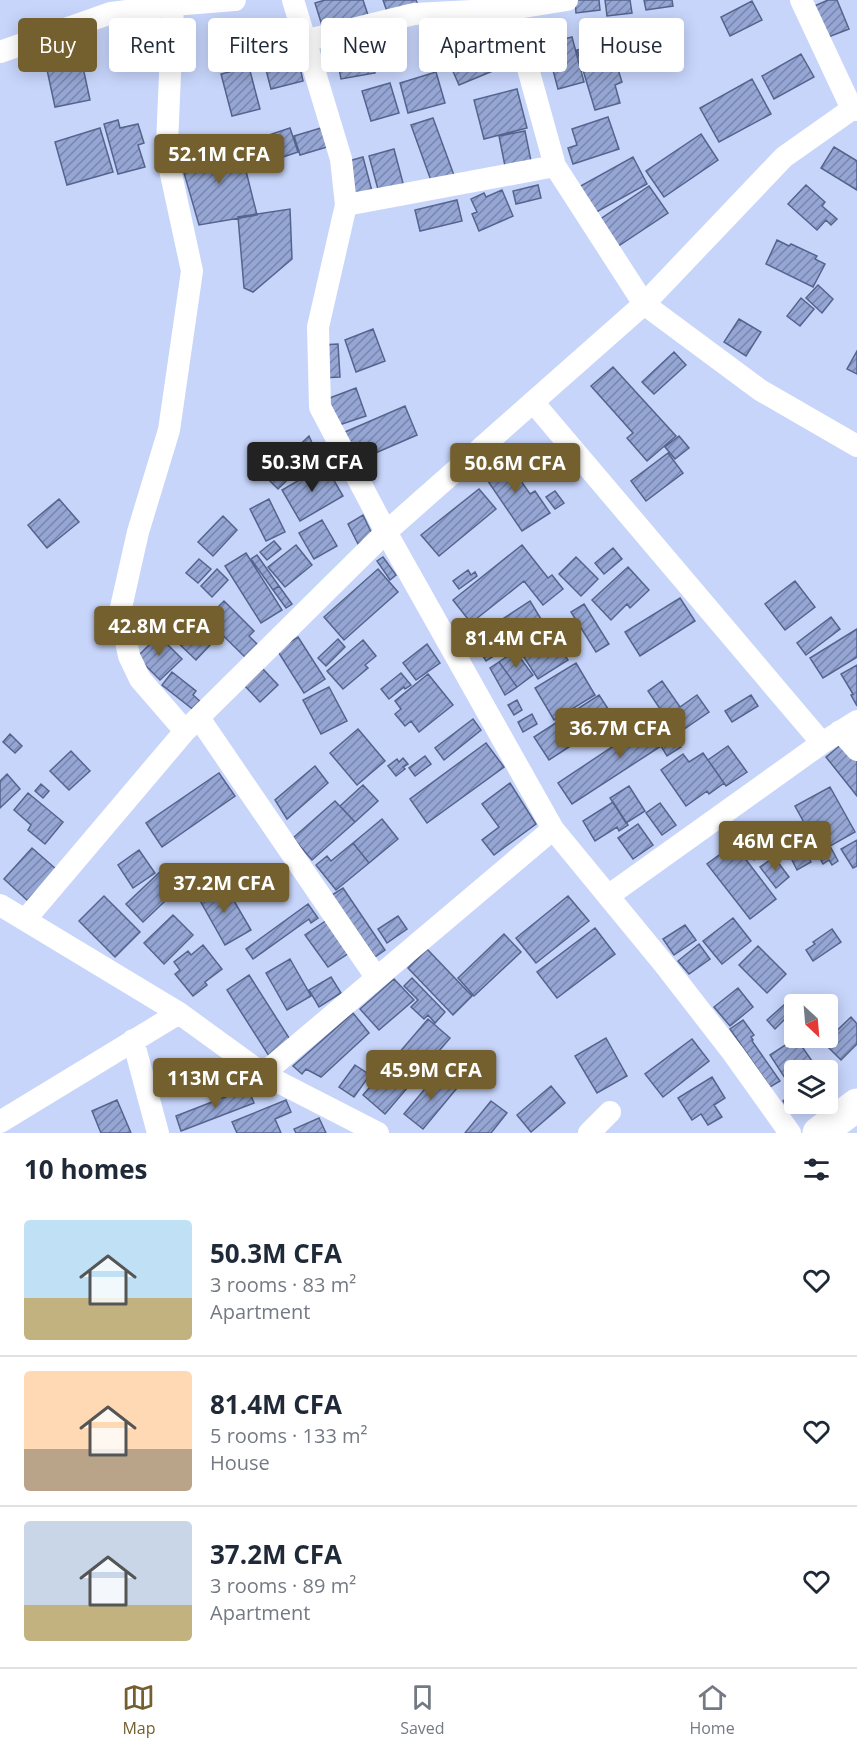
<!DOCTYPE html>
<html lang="en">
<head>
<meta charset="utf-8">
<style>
  :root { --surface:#fff; --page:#f6f6f7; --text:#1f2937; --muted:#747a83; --line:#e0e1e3; --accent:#73602e }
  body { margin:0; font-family:"Open Sans",sans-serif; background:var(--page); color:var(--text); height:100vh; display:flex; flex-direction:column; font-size:22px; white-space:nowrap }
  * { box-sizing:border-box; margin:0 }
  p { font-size:20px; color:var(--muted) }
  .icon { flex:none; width:33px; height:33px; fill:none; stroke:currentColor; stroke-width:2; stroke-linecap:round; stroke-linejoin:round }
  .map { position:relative; height:1133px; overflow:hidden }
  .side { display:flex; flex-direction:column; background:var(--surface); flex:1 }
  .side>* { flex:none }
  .guide { position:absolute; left:18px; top:18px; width:822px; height:54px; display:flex; gap:12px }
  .needle { width:39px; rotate:154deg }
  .controls { position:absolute; left:784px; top:994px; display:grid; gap:12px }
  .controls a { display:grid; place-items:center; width:54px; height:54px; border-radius:6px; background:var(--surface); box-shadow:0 3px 15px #0003; font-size:30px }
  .price { position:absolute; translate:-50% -51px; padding:0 14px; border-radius:6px; background:var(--accent); color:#fff; font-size:20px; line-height:39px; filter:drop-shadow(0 2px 3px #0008) }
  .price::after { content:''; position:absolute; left:50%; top:36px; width:18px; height:14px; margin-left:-9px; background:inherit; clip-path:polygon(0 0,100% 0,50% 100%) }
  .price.on { background:#222; color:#fff }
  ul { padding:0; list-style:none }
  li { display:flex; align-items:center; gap:18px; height:150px; padding:0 24px }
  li+li { border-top:2px solid var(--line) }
  li span { display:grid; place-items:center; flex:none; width:168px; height:120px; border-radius:6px; color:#555 }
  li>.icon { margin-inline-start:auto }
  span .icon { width:72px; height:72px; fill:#fffc; stroke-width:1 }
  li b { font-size:26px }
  h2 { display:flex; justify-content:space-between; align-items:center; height:72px; padding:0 24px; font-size:26px }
  .chip { padding:0 21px; border-radius:6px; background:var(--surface); box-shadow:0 3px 15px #0003; font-size:21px; line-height:54px }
  .chip.on { background:var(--accent); color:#fff }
  .tabs { display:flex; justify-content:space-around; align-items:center; height:84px; border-top:2px solid var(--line); background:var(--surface); font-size:16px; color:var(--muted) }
  .tabs a { display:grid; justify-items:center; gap:3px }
  .tabs .on { color:var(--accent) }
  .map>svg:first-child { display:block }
  .building { fill:url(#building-hatch); stroke:#55648d; stroke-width:1.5 }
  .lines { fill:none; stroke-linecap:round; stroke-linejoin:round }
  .street { stroke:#fff; stroke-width:22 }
  .secondary { stroke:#fff; stroke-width:33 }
</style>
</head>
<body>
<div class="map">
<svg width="857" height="1133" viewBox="0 0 857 1133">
  <defs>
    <pattern id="building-hatch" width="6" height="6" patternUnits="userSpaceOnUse" patternTransform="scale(1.5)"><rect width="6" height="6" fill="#95a6d4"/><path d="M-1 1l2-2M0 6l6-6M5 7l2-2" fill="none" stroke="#7886ac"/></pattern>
  </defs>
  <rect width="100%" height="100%" fill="#c7d5fb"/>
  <path class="building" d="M325 0H363L370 21 325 35 315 3Z
    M383 0H416L419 7 389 17Z
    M575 0H599L600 10 576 13Z
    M605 0H630L632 13 607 16Z
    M644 0H672L673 6 646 10Z
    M828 0H837L849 29 823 39 810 8Z
    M752 1 762 20 730 36 721 17Z
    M276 26 280 45 248 53 244 33Z
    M651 35 663 61 643 70 630 43Z
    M572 37 584 82 558 89 546 44Z
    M606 42 609 54 613 53 622 82 615 85 620 103 595 110 577 50Z
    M78 44 90 100 55 107 43 51Z
    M483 45 495 70 459 85 448 60Z
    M371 52 375 73 341 79 337 58Z
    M801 54 814 77 774 99 762 76Z
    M298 58 303 81 271 89 265 66Z
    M249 67 260 109 232 116 221 74Z
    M436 72 445 103 408 113 400 83Z
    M752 79 771 114 719 142 700 108Z
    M390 83 399 113 371 121 362 91Z
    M517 89 527 128 484 139 474 100Z
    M608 117 619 149 573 164 568 148 577 145 572 129Z
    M433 118 455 178 433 186 411 125Z
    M118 120 120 128 138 124 144 143 138 145 145 167 118 174 104 124Z
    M100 128 113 172 67 185 55 142Z
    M290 128 298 152 265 163 257 139Z
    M321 128 327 147 300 155 294 136Z
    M525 131 532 166 506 171 499 136Z
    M701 134 718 160 664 197 646 171Z
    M239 143 257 215 199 225 180 159Z
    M834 147 857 161V190L821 168Z
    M394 149 404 187 379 193 369 156Z
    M363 157 373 195 355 200 345 162Z
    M633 157 647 184 591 215 577 188Z
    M538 185 541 198 516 204 513 191Z
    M806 185 825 202 822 206 837 219 831 225 826 220 817 230 788 204Z
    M649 186 668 213 617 247 599 220Z
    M502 190 513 216 479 231 472 214 477 212 471 199 484 193 486 197Z
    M457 200 462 221 420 231 415 210Z
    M290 209 292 259 253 292 244 288 238 217Z
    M777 240 789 246 791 244 817 256 815 259 825 264 813 287 766 264Z
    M818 285 833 299 822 313 806 298Z
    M801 298 814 309 800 326 787 316Z
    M739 319 761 332 746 356 724 342Z
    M373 329 385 361 356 372 345 340Z
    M338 344 340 377 321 378 319 345Z
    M857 351V374L847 369Z
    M674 352 686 365 654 394 642 382Z
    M613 367 676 436 647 461 627 438 633 433 591 386Z
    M356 388 366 416 336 426 327 399Z
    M405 406 417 435 357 461 345 432Z
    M309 436 316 452 278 489 266 477Z
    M679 436 689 448 675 459 665 447Z
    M668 453 683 473 646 501 631 481Z
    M503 455 530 494 535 491 550 513 522 531 481 471Z
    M325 465 343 496 300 521 282 490Z
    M479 489 496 509 439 556 421 535Z
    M555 491 564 503 555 509 546 497Z
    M59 499 79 522 47 548 28 525Z
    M269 499 285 532 266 541 250 509Z
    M363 515 372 534 358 544 348 524Z
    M223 516 237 530 213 556 198 542Z
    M322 520 337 546 314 559 299 533Z
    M274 541 281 549 267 560 260 552Z
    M296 545 312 565 285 587 268 567Z
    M522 545 548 578 552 575 563 589 543 605 524 581 471 623 453 600Z
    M613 548 622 559 604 574 595 563Z
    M246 553 282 610 261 623 225 566Z
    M257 555 279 586 273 590 251 559Z
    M383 557 396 575 390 580 377 561Z
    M576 557 598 579 581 596 559 574Z
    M199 559 211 569 198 583 186 573Z
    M628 567 649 590 630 608 627 604 611 620 592 600Z
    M217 569 228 580 212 597 201 586Z
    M378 569 398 592 344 640 324 617Z
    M468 570 471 575 475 572 477 576 459 589 453 581Z
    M795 581 815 607 785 630 765 604Z
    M279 586 292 604 286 608 273 590Z
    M680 598 695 621 640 656 625 632Z
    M224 601 254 631 249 636 259 646 247 659 206 619Z
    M530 601 544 624 486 661 472 639Z
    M584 604 609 644 596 652 571 612Z
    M831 617 840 629 806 655 797 643Z
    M190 623 195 628 197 626 212 643 196 660 174 639Z
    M857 629V657L823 678 810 658Z
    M550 631 568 660 538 679 520 651Z
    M156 633 182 659 160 680 137 657 149 645 146 643Z
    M298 637 325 679 304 693 277 650Z
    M338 639 345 647 326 666 318 658Z
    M363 640 376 656 365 665 368 668 343 689 327 671Z
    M427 644 440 663 416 680 403 663Z
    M515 651 533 675 517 687 499 662Z
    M499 662 517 687 505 695 490 668Z
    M576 663 595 695 554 720 535 688Z
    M857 665V706L851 695 853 694 841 674Z
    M263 669 278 685 260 702 245 686Z
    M172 672 196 691 193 695 202 703 195 711 162 685Z
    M401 673 411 685 405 689 404 687 389 699 381 689Z
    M428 674 453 705 419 732 411 721 405 726 395 714 401 709 395 701Z
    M662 681 680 707 697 695 709 712 677 734 648 691Z
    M329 687 347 721 321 734 303 700Z
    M599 695 614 718 549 760 534 737Z
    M751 695 758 706 732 722 725 711Z
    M517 700 522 710 514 715 508 705Z
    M532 714 537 724 523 732 518 722Z
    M660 715 681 747 667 756 661 746 572 804 558 783Z
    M473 719 481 730 444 760 435 748Z
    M358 729 385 761 357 785 330 753Z
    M10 734 22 746 15 753 3 742Z
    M486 743 504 767 427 823 410 799Z
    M843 743 857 760V796L826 757Z
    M728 746 747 772 726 786 708 760Z
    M71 751 90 771 69 790 50 771Z
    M703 753 724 783 709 794 707 791 686 806 661 770 683 754 689 762Z
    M425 756 431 764 415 776 409 768Z
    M403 758 408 764 403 767 405 769 396 776 388 766 397 759 399 762Z
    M315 766 328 783 287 819 275 800Z
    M219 773 235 796 162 847 146 823Z
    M7 774 20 789 0 808V781Z
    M510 783 536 824 494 855 482 840 499 827 482 804Z
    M41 784 49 791 43 798 35 791Z
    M363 785 378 801 355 822 340 806Z
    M629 786 645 811 626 823 610 798Z
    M830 787 855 832 830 846 838 861 832 865 829 860 823 864 817 853 820 852 795 806Z
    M28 793 63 822 45 844 28 830 31 825 14 810Z
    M335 801 355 822 312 860 293 838Z
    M613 802 628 825 619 831 617 827 595 841 583 821Z
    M660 803 676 825 662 835 646 813Z
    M382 819 398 839 369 863 353 843Z
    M791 822 803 846 786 854 774 830Z
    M638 824 653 845 633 859 618 838Z
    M751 831 766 851 754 860 739 840Z
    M857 840V866L853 868 841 849Z
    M353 843 369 863 336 890 316 865 327 856 331 861Z
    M734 844 776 899 750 919 707 864Z
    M32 848 56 869 28 901 4 879Z
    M139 850 155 873 133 888 118 865Z
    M805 851 811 862 797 870 791 858Z
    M774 857 789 877 776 888 760 867Z
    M165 867 182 885 143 922 126 904Z
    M223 882 251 930 225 945 198 897Z
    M343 888 385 950 375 957 332 895Z
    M104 896 140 932 115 957 79 921Z
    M568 896 589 921 536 963 516 938Z
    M308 904 318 918 311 923 309 919 253 959 246 949Z
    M173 915 193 935 164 964 144 943Z
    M398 916 407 929 387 943 378 929Z
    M733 918 751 941 722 964 703 941Z
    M327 920 349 953 328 967 305 935Z
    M685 925 696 940 674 955 663 939Z
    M595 928 615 954 557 998 537 972Z
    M832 929 841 942 813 961 806 950 815 944 813 942Z
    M504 934 521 952 474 996 458 978Z
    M699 944 710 959 689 974 678 961Z
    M203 945 222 969 205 982 207 985 193 996 175 974 180 970 174 962 188 951 191 955Z
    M758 946 786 974 767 993 739 965Z
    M427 949 472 996 453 1015 408 968Z
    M290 959 311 996 287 1010 266 973Z
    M249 975 291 1041 269 1056 227 990Z
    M331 977 341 993 319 1007 309 990Z
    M412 978 445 1012 435 1023 428 1015 424 1019 411 1007 418 1000 404 986Z
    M394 979 414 1000 379 1030 360 1009Z
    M738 988 753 1007 730 1026 714 1007Z
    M785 1004 792 1012 775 1029 767 1020Z
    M353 1013 369 1033 321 1077 306 1069 302 1074 293 1066Z
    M851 1017 857 1024V1044L841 1060 824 1043Z
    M428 1019 450 1038 385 1114 363 1095Z
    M743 1020 754 1035 751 1037 753 1040 752 1041 780 1081 770 1087 730 1029Z
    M606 1038 627 1076 597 1093 575 1056Z
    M796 1038 812 1061 785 1078 770 1055Z
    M692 1039 709 1061 663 1097 645 1074Z
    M355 1065 370 1075 354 1097 339 1087Z
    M439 1072 457 1088 423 1129 404 1114Z
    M712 1077 725 1098 714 1105 722 1117 708 1125 701 1114 692 1120 678 1098Z
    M551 1086 565 1103 531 1132 517 1115Z
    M248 1088 254 1103 181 1131 176 1116Z
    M795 1092V1104H801L790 1112 783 1101Z
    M117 1100 131 1133H101L92 1111Z
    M286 1100 291 1112 275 1119 281 1133H237L232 1122Z
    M491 1101 507 1113 491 1133H465Z
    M319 1118 326 1133H296L294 1129Z"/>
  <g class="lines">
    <path class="street" d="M293 0 341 159 346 205 318 327 320 407 386 532 553 829 664 964 733 1053 790 1133
      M509 0 555 166 644 304 760 390 857 446
      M801 0 852 109
      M173 5 167 144 169 165 192 271 169 430 138 532 120 612 129 656 140 679 185 731
      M304 41 414 14 511 9 567 0
      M0 52 111 13 173 5 235 0
      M346 205 555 166
      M533 402 822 743
      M199 718 376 977
      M840 731 857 750
      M608 896 822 743 857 721
      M0 905 179 1013 263 1074 378 1133
      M25 920 185 731 386 532 644 304 784 157 852 109 857 110
      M133 1040 158 1133
      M263 1074 553 829
      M0 1122 179 1013
      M589 1133 610 1112"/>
    <path class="secondary" d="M819 1133 857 1105"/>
  </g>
</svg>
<div class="controls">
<a><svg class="needle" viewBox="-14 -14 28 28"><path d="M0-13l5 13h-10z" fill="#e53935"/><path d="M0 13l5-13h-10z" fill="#747a83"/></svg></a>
<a><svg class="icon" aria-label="layers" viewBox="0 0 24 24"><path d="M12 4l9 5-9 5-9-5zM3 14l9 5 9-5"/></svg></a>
</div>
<b class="price" style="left:219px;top:185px">52.1M CFA</b>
<b class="price on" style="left:312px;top:493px">50.3M CFA</b>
<b class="price" style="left:515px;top:494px">50.6M CFA</b>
<b class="price" style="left:159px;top:657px">42.8M CFA</b>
<b class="price" style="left:516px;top:669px">81.4M CFA</b>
<b class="price" style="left:620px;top:759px">36.7M CFA</b>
<b class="price" style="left:775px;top:872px">46M CFA</b>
<b class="price" style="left:224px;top:914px">37.2M CFA</b>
<b class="price" style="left:431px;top:1101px">45.9M CFA</b>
<b class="price" style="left:215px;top:1109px">113M CFA</b>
<div class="guide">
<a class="chip on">Buy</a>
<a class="chip">Rent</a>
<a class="chip">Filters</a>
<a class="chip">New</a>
<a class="chip">Apartment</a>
<a class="chip">House</a>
</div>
</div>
<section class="side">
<h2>10 homes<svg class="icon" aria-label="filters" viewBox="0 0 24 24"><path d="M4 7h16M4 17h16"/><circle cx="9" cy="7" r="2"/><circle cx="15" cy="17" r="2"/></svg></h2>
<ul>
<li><span style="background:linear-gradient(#bfe0f5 65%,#c2b280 0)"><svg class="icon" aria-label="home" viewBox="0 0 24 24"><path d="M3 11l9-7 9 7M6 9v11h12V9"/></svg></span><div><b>50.3M CFA</b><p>3 rooms · 83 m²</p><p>Apartment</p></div><svg class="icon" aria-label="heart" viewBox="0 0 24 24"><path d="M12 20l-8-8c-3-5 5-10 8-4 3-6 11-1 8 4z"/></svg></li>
<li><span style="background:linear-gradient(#ffd9b3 65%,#b9a48a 0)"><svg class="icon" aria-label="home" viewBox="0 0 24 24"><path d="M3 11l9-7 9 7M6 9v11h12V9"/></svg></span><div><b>81.4M CFA</b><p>5 rooms · 133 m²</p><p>House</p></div><svg class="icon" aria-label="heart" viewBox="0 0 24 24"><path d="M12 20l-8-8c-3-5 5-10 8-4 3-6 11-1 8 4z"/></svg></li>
<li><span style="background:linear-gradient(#c9d6e8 70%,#c2b280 0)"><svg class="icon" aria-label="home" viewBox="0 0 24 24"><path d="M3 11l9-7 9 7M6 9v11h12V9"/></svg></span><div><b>37.2M CFA</b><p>3 rooms · 89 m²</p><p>Apartment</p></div><svg class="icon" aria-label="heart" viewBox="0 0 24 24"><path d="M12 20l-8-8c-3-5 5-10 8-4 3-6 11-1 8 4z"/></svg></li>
</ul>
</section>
<nav class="tabs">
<a class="on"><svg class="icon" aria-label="map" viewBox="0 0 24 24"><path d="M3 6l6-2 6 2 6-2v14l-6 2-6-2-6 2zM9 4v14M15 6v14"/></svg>Map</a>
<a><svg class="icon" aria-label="saved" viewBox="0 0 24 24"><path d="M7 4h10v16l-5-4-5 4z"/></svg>Saved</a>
<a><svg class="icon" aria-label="home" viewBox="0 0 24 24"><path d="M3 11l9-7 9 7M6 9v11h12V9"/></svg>Home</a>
</nav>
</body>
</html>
